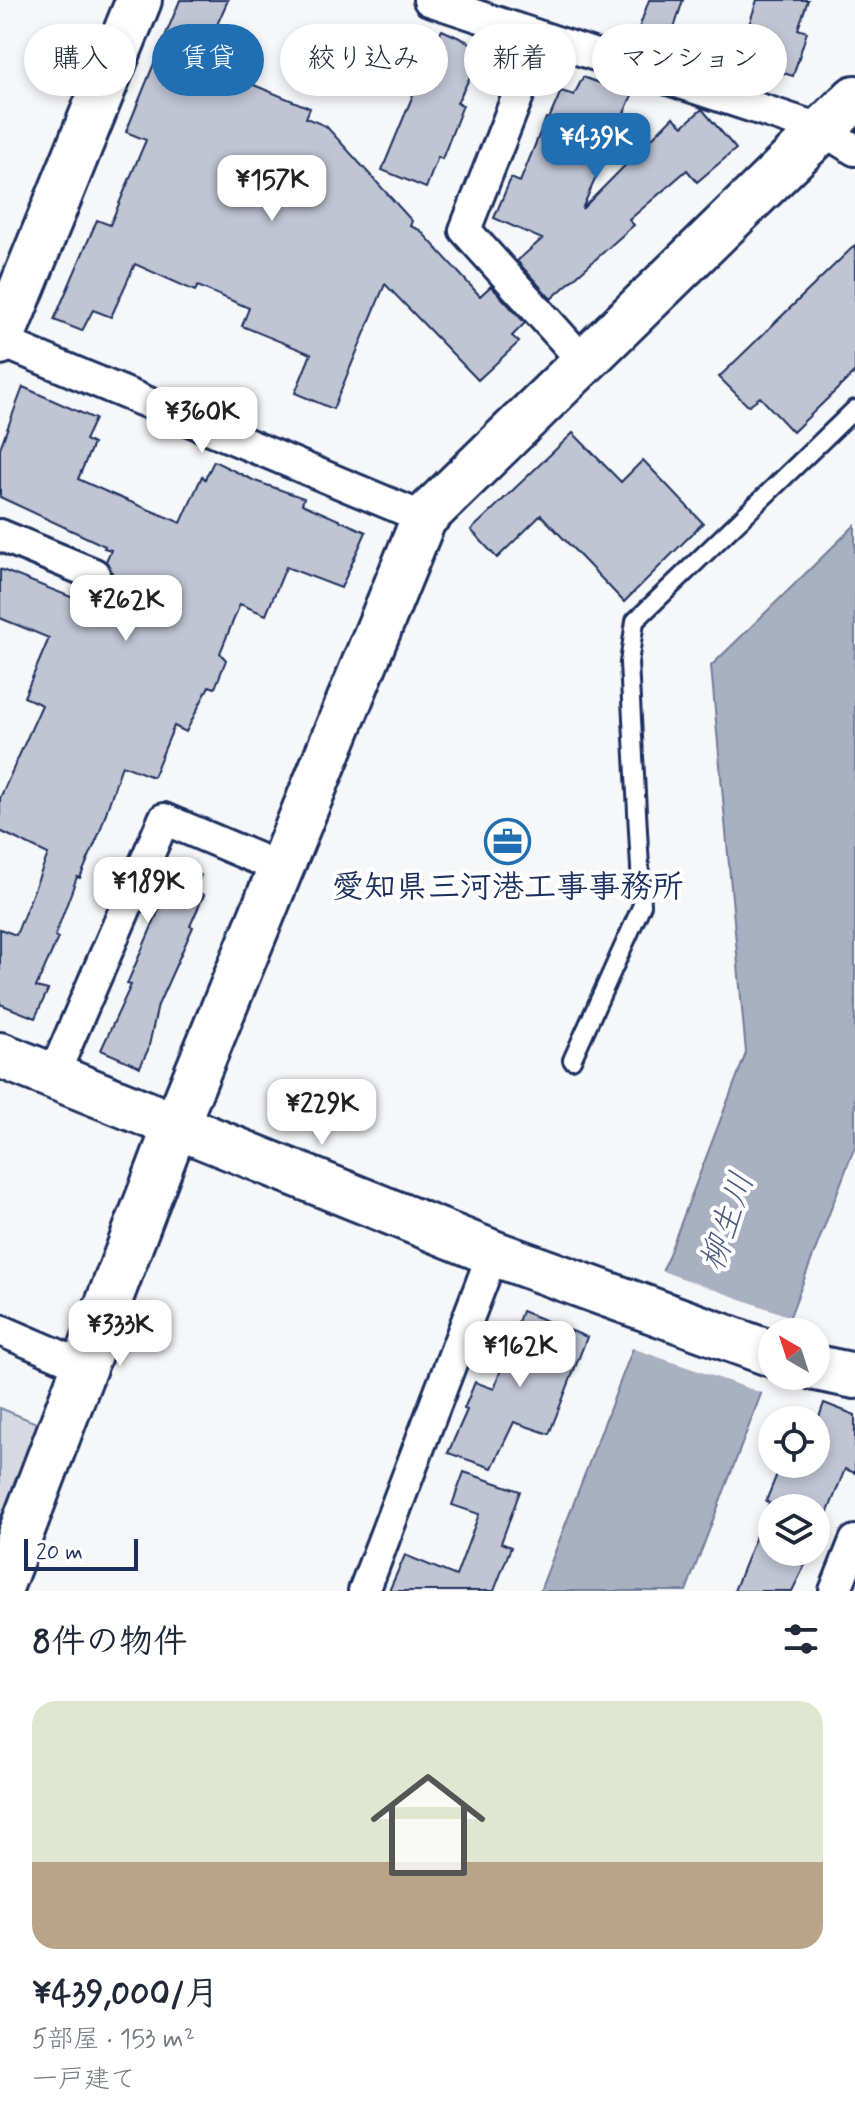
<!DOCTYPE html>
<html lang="ja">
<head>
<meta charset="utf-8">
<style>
  :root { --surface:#fff; --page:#f2f2f3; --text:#1f2937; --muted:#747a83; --line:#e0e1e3; --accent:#1f6fb2 }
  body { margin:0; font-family:Mynerve,"Klee One",sans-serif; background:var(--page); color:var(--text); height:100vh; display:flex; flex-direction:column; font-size:30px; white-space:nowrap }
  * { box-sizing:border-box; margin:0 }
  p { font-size:26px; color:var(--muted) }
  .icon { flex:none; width:44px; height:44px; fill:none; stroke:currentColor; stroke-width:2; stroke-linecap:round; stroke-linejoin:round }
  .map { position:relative; height:1591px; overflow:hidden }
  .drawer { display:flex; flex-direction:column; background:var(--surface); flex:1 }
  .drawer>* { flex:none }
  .top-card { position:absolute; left:24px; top:24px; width:808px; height:72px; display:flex; gap:16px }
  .needle { width:52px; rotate:321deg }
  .buttons { position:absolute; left:758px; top:1318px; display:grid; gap:16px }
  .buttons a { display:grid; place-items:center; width:72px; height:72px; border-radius:50%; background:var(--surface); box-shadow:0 4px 12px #0003; font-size:40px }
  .scale { position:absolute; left:24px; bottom:20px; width:114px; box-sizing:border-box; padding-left:8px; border:4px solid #1b2f5e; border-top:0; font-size:22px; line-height:28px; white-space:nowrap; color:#1b2f5e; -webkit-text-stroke:6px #fff; paint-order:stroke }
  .price { position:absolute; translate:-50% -68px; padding:0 18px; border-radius:16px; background:#fff; color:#222; font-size:26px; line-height:52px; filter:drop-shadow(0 2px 4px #0008) }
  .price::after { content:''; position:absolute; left:50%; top:48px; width:24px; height:18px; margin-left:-12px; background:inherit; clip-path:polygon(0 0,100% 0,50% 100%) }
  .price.current { background:var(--accent); color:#fff }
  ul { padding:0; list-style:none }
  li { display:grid; align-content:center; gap:16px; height:424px; padding:0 32px }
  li+li { border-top:2px solid var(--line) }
  li span { display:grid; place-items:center; height:248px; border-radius:24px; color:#555 }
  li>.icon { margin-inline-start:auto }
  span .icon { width:144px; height:144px; fill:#fffc; stroke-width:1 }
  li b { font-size:34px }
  h2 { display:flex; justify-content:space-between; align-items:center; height:96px; padding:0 32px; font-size:34px }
  .chip { padding:0 28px; border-radius:36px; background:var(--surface); box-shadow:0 4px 12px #0003; font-size:28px; line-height:72px }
  .chip.current { background:var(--accent); color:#fff }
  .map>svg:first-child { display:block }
  .green { fill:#d6d9e2; stroke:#7884a0; stroke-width:2 }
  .water { fill:#a9b0c1; stroke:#707c99; stroke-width:2 }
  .pier { fill:#f6f7f9 }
  .building { fill:#c0c4d3; stroke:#1b2f5e; stroke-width:2; fill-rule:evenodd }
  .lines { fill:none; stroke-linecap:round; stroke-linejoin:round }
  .lane-casing { stroke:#1b2f5e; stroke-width:22 }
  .street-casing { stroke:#1b2f5e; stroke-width:36 }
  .secondary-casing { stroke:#1b2f5e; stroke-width:50 }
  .lane { stroke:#fff; stroke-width:16 }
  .street { stroke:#fff; stroke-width:30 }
  .secondary { stroke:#fff; stroke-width:44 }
  .labels { text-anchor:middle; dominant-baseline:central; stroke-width:8; stroke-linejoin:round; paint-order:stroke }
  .poi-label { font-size:32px; font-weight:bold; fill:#1b2f5e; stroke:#fff }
  .water-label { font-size:34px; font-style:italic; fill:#4d5c81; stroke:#fff }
</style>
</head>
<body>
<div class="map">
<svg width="855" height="1591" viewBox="0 0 855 1591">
  <rect width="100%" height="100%" fill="#f6f7f9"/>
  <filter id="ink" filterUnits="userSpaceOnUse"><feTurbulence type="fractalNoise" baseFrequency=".0125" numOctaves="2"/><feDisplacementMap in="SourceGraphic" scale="16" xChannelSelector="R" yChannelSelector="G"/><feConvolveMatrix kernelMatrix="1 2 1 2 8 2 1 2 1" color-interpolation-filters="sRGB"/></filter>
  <g filter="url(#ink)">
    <path class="green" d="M0 1408 39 1424 0 1532Z"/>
    <path class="water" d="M855 525V1146L784 1332H772V1365L686 1591H540L746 1053 711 666Z"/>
    <path class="pier" d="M659 1270 794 1318 789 1332H772V1376L765 1394 629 1347Z"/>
    <path class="building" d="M180 0H228L200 63 310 108 306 118 326 126 412 221 410 226 420 230 480 296 491 286 525 323 512 336 519 342 478 380 385 284 333 409 295 393 311 354 242 326 249 308 198 286 195 291 135 264 111 317 93 310 82 331 54 320 97 220 110 225 146 140 126 132Z
      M649 0H683L671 38 639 28Z
      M757 0H808L798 29 807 32 793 76 738 59Z
      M442 30 484 49 457 103 463 105 442 159 438 157 426 188 382 170 420 78 419 77Z
      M583 77 632 95 582 209 673 117 683 126 702 109 736 149 697 182 687 170 629 220 634 225 551 299 517 261 542 239 494 218 511 178 520 182 546 118 549 119 561 91 574 95Z
      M855 245V372L793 432 760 397 748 406 719 377Z
      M23 387 95 419 85 440 93 444 78 479 109 493 181 523 202 476 205 479 214 461 255 481 304 498 302 504 366 532 341 588 286 567 266 615 240 604 220 653 226 660 215 688 209 686 186 732 174 726 153 777 122 765 99 834 80 878 77 877 55 936 58 938 36 987 48 990 35 1018 0 1004V929L16 935 48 854 0 831V798L42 705 24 697 49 638 0 618V569L86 603 91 591 106 588 110 582 112 572 106 561 111 550 104 548 105 546 0 497V448Z
      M573 433 621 482 643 460 703 523 624 602 541 515 497 558 471 530Z
      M165 862 201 875 195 890 204 895 190 926 193 927 158 1005 148 1050 140 1067 101 1050 131 985 127 984 164 898 152 893Z
      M522 1311 587 1337 549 1434 514 1422 492 1468 448 1453 467 1410 464 1409 475 1382 494 1389Z
      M824 1403 855 1415V1473L845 1469 822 1527 826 1529 814 1557 810 1555 792 1591H734L769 1503 766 1501 781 1464H816V1420H798L801 1413 818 1420ZM772 1508H816V1552H772Z
      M464 1472 520 1491 501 1543 511 1547 494 1591H389L405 1555 456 1576 479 1514 452 1505Z"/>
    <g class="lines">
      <defs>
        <path id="lane" d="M572 1060 642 905 629 663 635 621 855 409"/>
        <path id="street" d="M429 0 823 130 855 150
          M541 37 465 230 584 362
          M0 341 424 518
          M0 535 94 574
          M53 1076 164 819 280 868
          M0 1330 84 1366
          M364 1591 493 1253
          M835 1591 855 1541"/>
        <path id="secondary" d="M0 342 139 0
          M0 1055 493 1253 772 1354
          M816 1368 855 1376
          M0 1588 176 1125 424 518 855 98"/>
      </defs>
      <use href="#lane" class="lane-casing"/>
      <use href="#street" class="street-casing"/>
      <use href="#secondary" class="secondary-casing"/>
      <use href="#lane" class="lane"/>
      <use href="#street" class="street"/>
      <use href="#secondary" class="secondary"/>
    </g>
  </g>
  <defs>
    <symbol id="office-ring" viewBox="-11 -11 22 22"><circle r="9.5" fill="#fff" stroke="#1f6fb2" stroke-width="1.5"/><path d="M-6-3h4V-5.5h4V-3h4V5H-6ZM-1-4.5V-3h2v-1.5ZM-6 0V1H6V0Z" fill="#1f6fb2"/></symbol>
  </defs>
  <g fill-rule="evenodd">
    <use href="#office-ring" x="482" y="816" width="51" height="51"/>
  </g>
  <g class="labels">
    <g class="poi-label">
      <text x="508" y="888">愛知県三河港工事事務所</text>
    </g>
    <g class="water-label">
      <text transform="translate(728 1222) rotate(-71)">柳生川</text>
    </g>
  </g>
</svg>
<div class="buttons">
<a><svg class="needle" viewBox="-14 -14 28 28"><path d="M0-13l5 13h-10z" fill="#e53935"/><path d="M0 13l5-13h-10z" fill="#747a83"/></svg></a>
<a><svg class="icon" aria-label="locate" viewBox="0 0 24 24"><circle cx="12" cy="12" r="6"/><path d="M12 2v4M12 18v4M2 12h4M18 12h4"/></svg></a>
<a><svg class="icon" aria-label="layers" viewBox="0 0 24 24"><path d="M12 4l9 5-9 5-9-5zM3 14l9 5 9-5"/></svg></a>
</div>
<div class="scale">20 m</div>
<b class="price current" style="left:596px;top:181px">¥439K</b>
<b class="price" style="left:272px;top:223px">¥157K</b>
<b class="price" style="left:202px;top:455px">¥360K</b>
<b class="price" style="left:126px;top:643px">¥262K</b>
<b class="price" style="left:148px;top:925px">¥189K</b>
<b class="price" style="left:322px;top:1147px">¥229K</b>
<b class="price" style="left:120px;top:1368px">¥333K</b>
<b class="price" style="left:520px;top:1389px">¥162K</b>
<div class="top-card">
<a class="chip">購入</a>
<a class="chip current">賃貸</a>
<a class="chip">絞り込み</a>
<a class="chip">新着</a>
<a class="chip">マンション</a>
</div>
</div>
<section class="drawer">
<h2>8件の物件<svg class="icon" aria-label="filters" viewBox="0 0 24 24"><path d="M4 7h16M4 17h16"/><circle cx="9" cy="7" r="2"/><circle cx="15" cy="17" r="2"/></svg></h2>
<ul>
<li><span style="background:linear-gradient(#dfe7d0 65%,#b9a48a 0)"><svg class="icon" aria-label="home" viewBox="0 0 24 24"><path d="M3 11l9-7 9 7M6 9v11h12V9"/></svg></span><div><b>¥439,000/月</b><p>5部屋 · 153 m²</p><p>一戸建て</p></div></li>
</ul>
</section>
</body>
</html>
